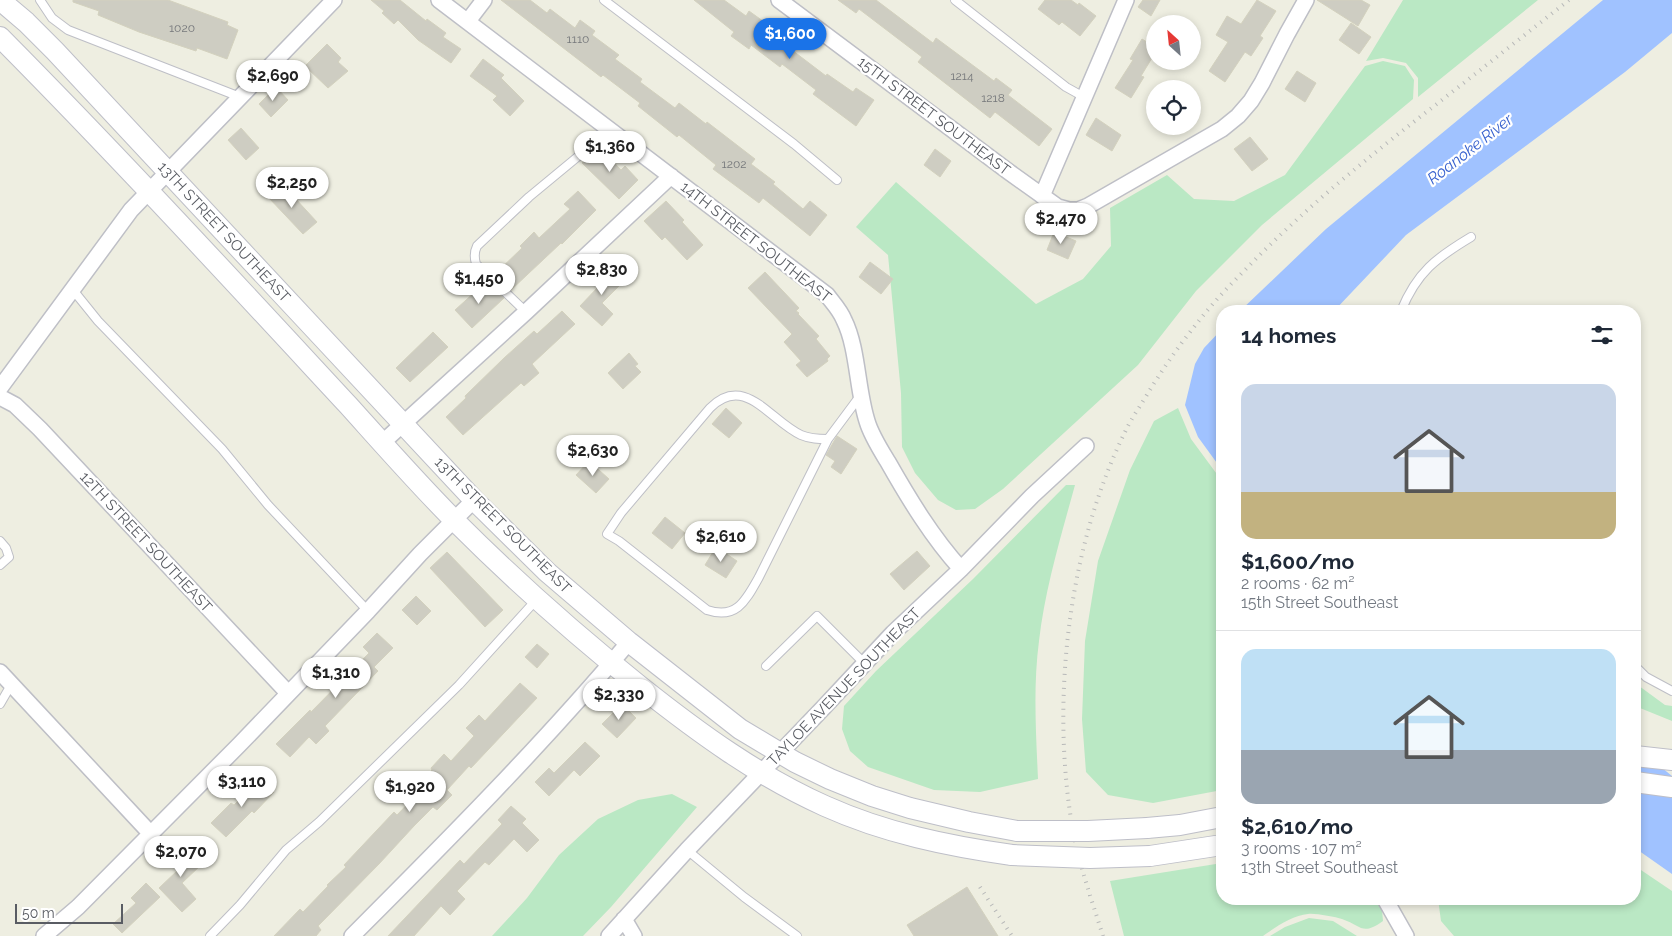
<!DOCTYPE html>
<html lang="en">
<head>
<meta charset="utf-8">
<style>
  :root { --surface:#fff; --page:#f2f2f3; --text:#1f2937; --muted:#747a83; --line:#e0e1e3; --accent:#1a73e8 }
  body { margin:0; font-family:Raleway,sans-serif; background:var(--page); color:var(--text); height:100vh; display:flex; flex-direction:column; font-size:19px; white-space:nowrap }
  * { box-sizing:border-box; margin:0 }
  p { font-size:16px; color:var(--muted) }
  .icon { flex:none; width:28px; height:28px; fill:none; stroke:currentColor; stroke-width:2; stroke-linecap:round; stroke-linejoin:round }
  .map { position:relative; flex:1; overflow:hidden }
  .drawer { position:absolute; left:1216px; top:305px; width:425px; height:600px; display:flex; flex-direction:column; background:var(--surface); border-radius:20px; box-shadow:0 2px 8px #0003 }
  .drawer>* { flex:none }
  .needle { width:32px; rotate:333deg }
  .controls { position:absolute; left:1146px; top:15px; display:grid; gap:10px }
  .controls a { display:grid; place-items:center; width:55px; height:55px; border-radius:50%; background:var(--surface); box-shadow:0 2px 8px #0003; font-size:25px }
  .scale { position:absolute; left:15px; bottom:12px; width:108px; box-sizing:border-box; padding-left:5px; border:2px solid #595c63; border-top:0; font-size:14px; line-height:18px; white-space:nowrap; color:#595c63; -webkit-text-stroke:4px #fff; paint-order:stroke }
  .price { position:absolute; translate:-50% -42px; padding:0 11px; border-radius:18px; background:#fff; color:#222; font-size:16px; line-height:32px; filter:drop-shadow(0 1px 2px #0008) }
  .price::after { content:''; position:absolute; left:50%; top:30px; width:15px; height:11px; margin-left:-8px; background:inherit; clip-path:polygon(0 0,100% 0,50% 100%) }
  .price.current { background:var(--accent); color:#fff }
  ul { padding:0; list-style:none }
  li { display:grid; align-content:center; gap:10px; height:265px; padding:0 25px }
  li+li { border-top:1px solid var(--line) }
  li span { display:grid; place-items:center; height:155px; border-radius:15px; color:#555 }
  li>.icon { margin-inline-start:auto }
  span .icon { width:90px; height:90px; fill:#fffc; stroke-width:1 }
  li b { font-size:21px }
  h2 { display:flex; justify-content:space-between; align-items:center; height:60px; padding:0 25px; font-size:21px }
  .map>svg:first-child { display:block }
  .green { fill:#bae8c4 }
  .water { fill:#a0c2ff }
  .building { fill:#cecdc2; stroke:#d3d1be }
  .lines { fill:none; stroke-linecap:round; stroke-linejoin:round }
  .lane-casing { stroke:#bebfc6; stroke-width:10 }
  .street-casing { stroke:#bebfc6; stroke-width:18 }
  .secondary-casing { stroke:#bebfc8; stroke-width:22 }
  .lane { stroke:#fff; stroke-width:8 }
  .street { stroke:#fff; stroke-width:15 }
  .secondary { stroke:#fff; stroke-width:20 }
  .rail { stroke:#b7b8b8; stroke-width:4; stroke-dasharray:1 6; stroke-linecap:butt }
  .secondary-bridge-casing { stroke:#bebfc8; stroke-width:22; stroke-linecap:butt }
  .secondary-bridge { stroke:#fff; stroke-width:20 }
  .labels { text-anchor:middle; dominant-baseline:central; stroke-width:4.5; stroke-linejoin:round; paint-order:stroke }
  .number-label { font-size:12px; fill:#76787b }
  .street-label { font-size:15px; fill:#595c63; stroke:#fff }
  .water-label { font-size:16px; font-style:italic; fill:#3761ce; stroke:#fff }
</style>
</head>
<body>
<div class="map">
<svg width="1672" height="936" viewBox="0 0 1672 936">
  <rect width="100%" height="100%" fill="#eeeee1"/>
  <path class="green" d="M1403 0H1538L1418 97V78L1406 63 1383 58 1366 61Z
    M1383 61 1405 66 1414 80 1413 99 1262 225 1196 291 1138 365 1003 489 975 509 956 510 938 500 915 473 902 447 901 393 888 255 856 227 896 182 1036 304 1083 279 1111 246 1110 208 1167 175 1194 199 1234 201 1285 175 1365 66Z
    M1178 408 1191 439 1222 481V790L1153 803 1108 795 1086 772 1082 719 1085 641 1098 561 1130 470 1154 421Z
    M1066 485H1075C1061 536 1045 589 1039 641 1033 687 1036 733 1038 779L980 792 934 790 868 767 850 751 842 729 844 706 876 671 973 579Z
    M1635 683 1665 705 1672 706V721L1635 706Z
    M672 794 697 807 611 907 583 936H492L527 898 559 855 598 819 638 800Z
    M1222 863V899H1375L1382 910 1383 921C1362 936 1362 926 1342 919 1335 917 1315 913 1308 914 1293 915 1274 928 1263 936H1124L1110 881Z
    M1635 866 1672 891V936H1454L1441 921 1438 899H1635Z
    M1309 918 1333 921 1357 936H1270L1285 927Z"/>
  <path class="water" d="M1603 0H1672V33L1625 72 1406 235 1334 311H1240L1326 229Z
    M1222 329V470L1198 437 1185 405 1195 364 1204 348Z
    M1635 746 1672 776V874L1635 848Z"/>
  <path class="building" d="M73 0H168L228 22 227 25 238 30 227 59 197 48 196 51 139 32 98 15 99 11 73 2Z
    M371 0H400L426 21 427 19 446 33 443 37 461 49 451 63 418 40 398 20 394 24 382 13 384 11Z
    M501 0H530L547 13 550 9 575 28 580 20 595 31 592 35 619 55 615 59 642 79 640 82 675 108 679 103 706 124 707 122 755 159 751 164 775 182 773 184 803 209 810 201 827 215 810 236 763 198 759 203 713 169 716 165 679 135 677 137 638 106 640 103 603 75 601 77Z
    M694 0H724L746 16 749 11 767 24 763 28 826 76 827 74 853 92 856 88 874 100 856 126 813 94 816 90 782 64 780 67 751 45 749 49 731 36 734 32Z
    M838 0H876L933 43 936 38 994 81 996 78 1012 90 1008 95 1052 129 1039 146 995 112 990 118 918 62 922 57 859 9 856 13Z
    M1045 0H1071L1078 5 1079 3 1096 16 1080 36 1062 22 1059 25 1038 9Z
    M1143 0H1160L1151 16 1138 7Z
    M1257 0 1276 11 1260 36 1263 38 1251 56 1245 52 1225 82 1209 71 1228 42 1216 35 1227 16 1241 24Z
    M1317 0H1361L1370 5 1358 26Z
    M1351 23 1371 37 1359 54 1339 40Z
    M1142 39 1155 47V53L1141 76 1144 77 1131 98 1115 88 1133 60 1130 59Z
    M327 44 341 58 338 62 348 71 328 88 305 66Z
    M483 59 504 75 501 78 524 101 510 116 493 100 497 96 470 76Z
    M1297 71 1316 83 1305 102 1285 89Z
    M276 87 288 100 271 117 259 104Z
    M1096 118 1121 135 1112 151 1086 135Z
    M241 128 259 148 246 160 228 140Z
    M1250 137 1268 159 1252 171 1234 149Z
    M599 147 621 170 625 166 638 180 619 199 582 163Z
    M935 149 951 161 940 177 924 165Z
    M282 184 317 222 303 234 268 197Z
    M578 191 596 210 562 244 561 243 511 290 495 274 522 248 520 246 534 232 539 238 570 209 564 204Z
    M666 201 684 220 682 222 703 245 687 260 665 237 662 240 644 221Z
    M1054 232 1076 241 1068 259 1047 250Z
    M870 262 893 279 881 294 859 277Z
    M609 266 624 281 602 303 613 314 602 326 580 306 599 286 594 280Z
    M765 272 799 308 796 311 799 313 798 314 819 336 816 339 830 356 827 359 828 361 807 377 796 365 801 361 784 342 792 334 748 288Z
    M486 282 504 298 472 328 455 310Z
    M562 311 575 324 532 364 539 373 524 386 521 383 463 435 446 417 466 398 465 396 504 358 534 331 537 334Z
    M433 332 448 347 410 382 396 368Z
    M629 353 638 364 635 366 641 372 623 389 608 373Z
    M726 408 742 423 729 438 712 424Z
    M837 436 857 449 841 474 831 467 835 461 826 455Z
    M589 461 609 479 596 493 576 475Z
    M665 517 685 533 672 549 652 533Z
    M716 547 737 561 726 578 705 565Z
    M917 551 930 566 904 590 890 574Z
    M447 552 503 610 485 627 430 568Z
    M416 596 431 611 417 625 402 610Z
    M377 633 393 648 374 667 378 671 325 726 329 731 316 744 309 737 290 757 276 744 310 710 311 712 369 653 363 647Z
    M537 644 549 654 537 668 525 657Z
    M520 683 537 698 471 768 469 766 447 790 452 795 437 810 433 807 414 826 379 864 318 926 321 930 316 936H274L300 909 303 912 328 886 327 885 346 867 344 865 394 812 397 815 419 792 414 788 432 770 431 768 444 754 451 761 474 736 466 728 479 715 485 721Z
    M622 704 636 718 617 738 602 724Z
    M585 742 600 756 580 776 574 770 549 796 535 782 549 768 554 773Z
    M260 779 274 792 254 813 252 811 226 837 211 823 231 803 234 805Z
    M511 806 526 819 522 823 539 840 527 852 514 839 489 865 485 862 457 891 465 899 450 915 441 906 414 936H388L460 860 464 864 502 824 498 820Z
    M183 844 202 864 182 883 196 899 182 912 159 888 178 870 167 860Z
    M146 883 160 897 122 933 113 924 136 903 131 898Z
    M967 887 998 936H914L907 925Z"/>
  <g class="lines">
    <defs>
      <path id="lane" d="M40 0 52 18 68 30 240 97
        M604 0 794 144 837 180
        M955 0 1066 87 1084 97
        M73 290 98 321 222 449 268 505 368 611
        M1401 311C1417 272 1436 258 1471 237
        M526 312 476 264C474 257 474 252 477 246L529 197 610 130
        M828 439 759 577C746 600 737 620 707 610L619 541 607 534 621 513 710 408C745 373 770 421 801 435 810 439 819 439 828 439L860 396
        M0 541 6 548 9 557 0 565
        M766 666 817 616 865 664
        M1635 666 1646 677 1672 691
        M0 704 11 685
        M687 850 744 897 797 936
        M210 936 240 905 286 850 319 822 459 685 537 599"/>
      <path id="street" d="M439 0 827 295C833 303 840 310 844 320 858 348 857 390 867 421 871 435 880 449 888 462 909 499 932 537 961 569
        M779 0 1009 172 1058 207 1069 210H1078L1088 206 1222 129 1238 116 1251 101 1262 83 1287 34 1306 0
        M468 21 484 0
        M1042 196 1126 0
        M0 388 131 210 334 0
        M0 397 15 405 40 429 288 693
        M382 443 526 312 671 176
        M0 672 151 834
        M1385 899 1406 936
        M624 919 634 936
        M44 936 78 907 239 745 368 611 420 554 474 500
        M352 936C447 841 542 745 629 642
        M609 936 687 850 824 707 893 633 961 569 1032 496 1086 446"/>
      <path id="secondary" d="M0 0 26 22 55 51 474 500 547 572 629 642 740 729 795 762 830 779 872 796 910 808 969 822 1017 831
        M0 37C119 157 233 281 348 405 384 445 419 485 457 523 515 581 577 636 641 687 699 733 758 776 825 806 885 833 948 846 1012 855
        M1635 756 1672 760
        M1635 782 1672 787
        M1147 828 1180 825 1222 817
        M1150 856 1222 845"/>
    </defs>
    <use href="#lane" class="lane-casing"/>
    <use href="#street" class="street-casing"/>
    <use href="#secondary" class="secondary-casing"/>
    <use href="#lane" class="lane"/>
    <use href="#street" class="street"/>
    <use href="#secondary" class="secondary"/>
    <path class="rail" d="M980 887 1012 936
      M1103 936C1092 901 1080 867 1073 831 1050 702 1068 545 1127 428 1133 416 1141 405 1148 393 1167 362 1188 333 1212 305 1223 292 1235 280 1247 268 1298 215 1354 169 1411 124 1464 83 1517 41 1569 0"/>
    <defs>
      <path id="secondary-bridge" d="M1017 831H1088L1147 828
        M1012 855 1090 858 1150 856"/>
    </defs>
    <use href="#secondary-bridge" class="secondary-bridge-casing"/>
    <use href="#secondary-bridge" class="secondary-bridge"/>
  </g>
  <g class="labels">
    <g class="number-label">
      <text x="182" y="28">1020</text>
      <text x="578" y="39">1110</text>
      <text x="962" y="76">1214</text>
      <text x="993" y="98">1218</text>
      <text x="734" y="164">1202</text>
    </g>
    <g class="street-label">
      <text transform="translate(934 116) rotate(37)">15TH STREET SOUTHEAST</text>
      <text transform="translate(224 232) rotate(47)">13TH STREET SOUTHEAST</text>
      <text transform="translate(756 242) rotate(38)">14TH STREET SOUTHEAST</text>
      <text transform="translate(503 525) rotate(45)">13TH STREET SOUTHEAST</text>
      <text transform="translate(146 542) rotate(47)">12TH STREET SOUTHEAST</text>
      <text transform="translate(844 687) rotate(-46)">TAYLOE AVENUE SOUTHEAST</text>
    </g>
    <g class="water-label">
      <text transform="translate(1470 149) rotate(-38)">Roanoke River</text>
    </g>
  </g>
</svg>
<div class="controls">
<a><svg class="needle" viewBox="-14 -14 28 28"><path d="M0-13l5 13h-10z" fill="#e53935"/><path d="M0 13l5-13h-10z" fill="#747a83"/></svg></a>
<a><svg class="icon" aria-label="locate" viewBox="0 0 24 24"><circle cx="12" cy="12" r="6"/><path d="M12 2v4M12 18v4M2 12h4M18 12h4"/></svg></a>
</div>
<div class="scale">50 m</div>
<b class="price current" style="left:790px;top:60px">$1,600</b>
<b class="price" style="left:273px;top:102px">$2,690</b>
<b class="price" style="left:610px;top:173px">$1,360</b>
<b class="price" style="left:292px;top:209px">$2,250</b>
<b class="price" style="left:1061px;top:245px">$2,470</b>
<b class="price" style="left:602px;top:296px">$2,830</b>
<b class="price" style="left:479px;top:305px">$1,450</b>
<b class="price" style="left:593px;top:477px">$2,630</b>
<b class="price" style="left:721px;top:563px">$2,610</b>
<b class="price" style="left:336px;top:699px">$1,310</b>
<b class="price" style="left:619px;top:721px">$2,330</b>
<b class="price" style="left:242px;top:808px">$3,110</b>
<b class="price" style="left:410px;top:813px">$1,920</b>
<b class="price" style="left:181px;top:878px">$2,070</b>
<section class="drawer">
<h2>14 homes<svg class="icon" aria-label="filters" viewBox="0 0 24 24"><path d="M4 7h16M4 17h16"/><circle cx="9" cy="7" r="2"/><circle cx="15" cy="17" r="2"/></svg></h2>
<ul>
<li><span style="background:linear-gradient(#c9d6e8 70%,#c2b280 0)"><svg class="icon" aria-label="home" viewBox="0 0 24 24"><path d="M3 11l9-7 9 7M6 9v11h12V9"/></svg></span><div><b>$1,600/mo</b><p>2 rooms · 62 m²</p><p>15th Street Southeast</p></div></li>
<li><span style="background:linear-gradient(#bfe0f5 65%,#9aa5b1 0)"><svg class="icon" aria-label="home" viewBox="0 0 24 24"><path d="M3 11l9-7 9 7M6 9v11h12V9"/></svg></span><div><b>$2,610/mo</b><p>3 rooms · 107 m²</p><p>13th Street Southeast</p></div></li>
</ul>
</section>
</div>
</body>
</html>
